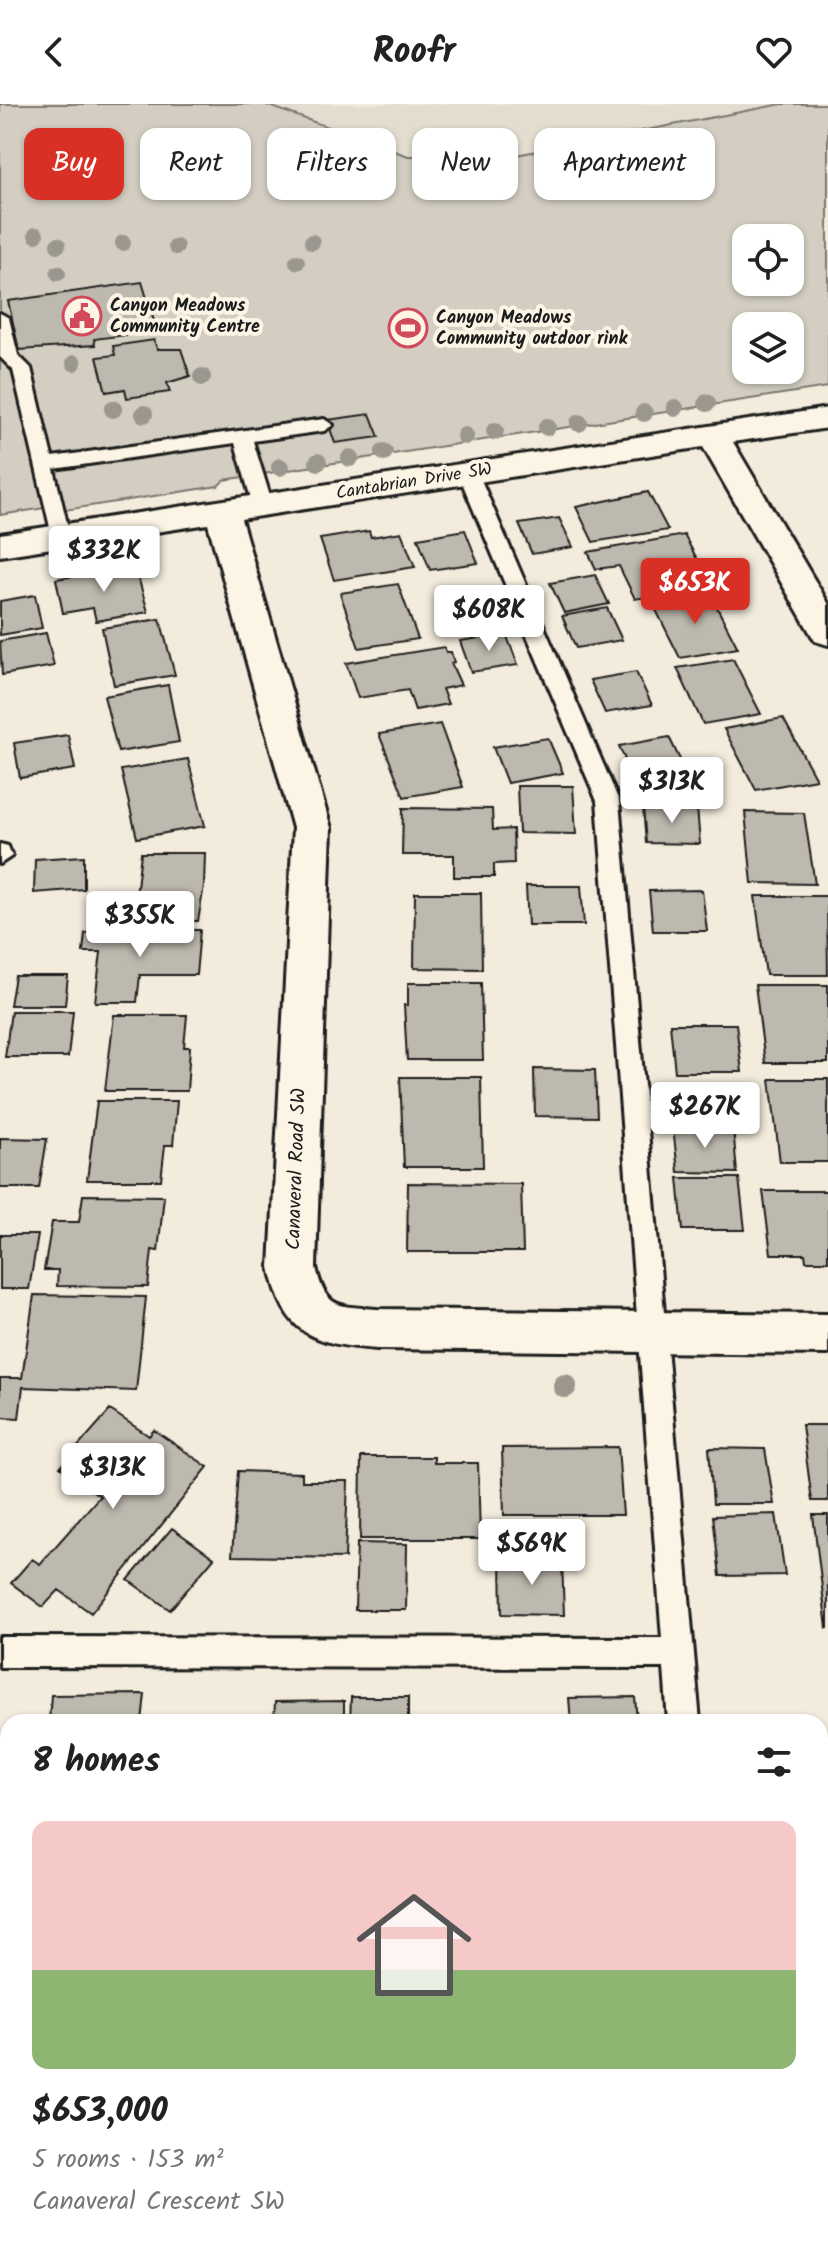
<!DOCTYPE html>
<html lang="en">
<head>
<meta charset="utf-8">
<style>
  :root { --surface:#fff; --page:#f2f2f2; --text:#222; --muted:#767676; --accent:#d93025 }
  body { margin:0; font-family:Kalam,sans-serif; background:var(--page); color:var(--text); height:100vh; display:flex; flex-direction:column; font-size:30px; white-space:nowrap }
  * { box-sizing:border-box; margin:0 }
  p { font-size:26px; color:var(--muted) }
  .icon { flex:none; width:44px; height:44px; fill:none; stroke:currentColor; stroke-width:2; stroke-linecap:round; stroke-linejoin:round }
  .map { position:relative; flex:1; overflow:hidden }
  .drawer { position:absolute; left:0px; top:1610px; width:828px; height:536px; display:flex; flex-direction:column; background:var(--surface); border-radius:24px 24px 0 0; box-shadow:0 2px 6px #0004 }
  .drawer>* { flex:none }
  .guide { position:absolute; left:24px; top:24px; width:780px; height:72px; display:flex; gap:16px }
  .tools { position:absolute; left:732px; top:120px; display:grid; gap:16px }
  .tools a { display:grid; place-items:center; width:72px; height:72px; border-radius:16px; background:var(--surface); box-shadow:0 2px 6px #0004; font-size:40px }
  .price { position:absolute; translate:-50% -68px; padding:0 18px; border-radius:8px; background:#fff; color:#222; font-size:26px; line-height:52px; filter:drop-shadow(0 2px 4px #0008) }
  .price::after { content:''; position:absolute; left:50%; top:48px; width:24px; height:18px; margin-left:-12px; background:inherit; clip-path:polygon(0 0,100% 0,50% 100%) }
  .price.selected { background:var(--accent); color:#fff }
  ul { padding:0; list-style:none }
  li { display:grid; align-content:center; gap:16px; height:424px; padding:0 32px }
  li span { display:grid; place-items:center; height:248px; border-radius:16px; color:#555 }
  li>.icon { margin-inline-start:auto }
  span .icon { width:144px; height:144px; fill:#fffc; stroke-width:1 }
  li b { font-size:34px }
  h2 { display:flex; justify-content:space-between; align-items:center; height:96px; padding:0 32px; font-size:34px }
  .chip { padding:0 28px; border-radius:16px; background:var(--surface); box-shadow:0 2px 6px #0004; font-size:28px; line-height:72px }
  .chip.selected { background:var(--accent); color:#fff }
  header { display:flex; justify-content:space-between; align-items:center; height:104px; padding:0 32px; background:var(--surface); font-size:36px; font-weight:600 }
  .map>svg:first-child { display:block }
  .built { fill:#e3ddcf }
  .green { fill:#d3cec1; stroke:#78756e; stroke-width:2; fill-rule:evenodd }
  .building { fill:#beb9ae; stroke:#1c1c1c; stroke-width:2 }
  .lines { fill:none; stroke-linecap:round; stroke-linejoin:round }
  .lane-casing { stroke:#1c1c1c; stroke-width:6 }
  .street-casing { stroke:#1c1c1c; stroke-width:6 }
  .lane { fill:#fcf5e5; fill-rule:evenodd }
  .street { fill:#fcf5e5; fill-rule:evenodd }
  .tree { fill:#9b978e }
  .labels { text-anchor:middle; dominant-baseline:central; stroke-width:8; stroke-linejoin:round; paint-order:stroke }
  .far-poi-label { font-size:18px; font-weight:bold; fill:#1c1c1c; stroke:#fcf5e5; text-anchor:start }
  .far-street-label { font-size:18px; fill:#1c1c1c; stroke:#fcf5e5 }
  .street-label { font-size:20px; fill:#1c1c1c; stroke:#fcf5e5 }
</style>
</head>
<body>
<header><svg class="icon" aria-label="back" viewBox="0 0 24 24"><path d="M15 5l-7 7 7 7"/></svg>Roofr<svg class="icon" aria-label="heart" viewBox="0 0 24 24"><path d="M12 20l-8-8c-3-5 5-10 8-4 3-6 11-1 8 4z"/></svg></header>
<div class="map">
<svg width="828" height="2146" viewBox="0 0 828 2146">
  <rect width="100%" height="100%" fill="#f3ecdd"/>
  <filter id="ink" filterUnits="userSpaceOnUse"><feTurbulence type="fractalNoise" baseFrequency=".0125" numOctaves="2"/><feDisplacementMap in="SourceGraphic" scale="16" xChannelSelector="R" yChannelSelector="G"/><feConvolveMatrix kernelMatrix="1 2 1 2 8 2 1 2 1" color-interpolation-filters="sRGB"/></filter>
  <g filter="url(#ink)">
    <path class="built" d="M264 0H782L511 52H408Z"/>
    <path class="green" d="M0 0H264L408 52H511L782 0H828V283L224 376 218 382 65 406 63 401 0 411ZM746 134H790V178H746ZM746 222H790V266H746Z"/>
    <path class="building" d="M142 178 157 227 94 235 95 241 19 246 8 197Z
      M154 236 157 245H181L190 272 167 279 170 288 127 294 125 285 106 288 97 253 115 251 113 242Z
      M370 310 379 333 335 339 327 316Z
      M648 388 668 426 593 438 576 403Z
      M559 414 573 443 532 450 519 420Z
      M465 426 478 459 430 466 418 434Z
      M369 427 371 433 401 428 415 463 334 476 320 435Z
      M684 431 703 466 661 473 669 489 635 495 619 462 596 465 588 448Z
      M135 462 148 508 96 517 93 504 63 509 56 475Z
      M595 471 609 500 564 509 550 479Z
      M398 480 418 535 359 544 340 489Z
      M490 489 503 520 458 528 445 496Z
      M710 490 738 544 680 554 653 500Z
      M35 491 42 524 0 531V497Z
      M607 504 622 536 576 544 562 512Z
      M160 515 175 571 114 581 102 524Z
      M46 529 54 562 2 571 0 537Z
      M506 530 518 561 471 568 460 537Z
      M444 543 446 548H451L454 558 451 559 461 581 442 585 448 600 415 606 408 586 358 594 346 559Z
      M733 555 761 610 703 620 677 564Z
      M636 568 652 601 605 609 590 576Z
      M168 581 179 638 118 648 104 592Z
      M783 614 816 675 756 686 724 625Z
      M440 620 463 683 404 693 379 630Z
      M68 631 75 665 20 674 14 639Z
      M669 633 688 672 636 681 619 642Z
      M548 634 563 669 507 679 493 643Z
      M188 655 205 722 137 734 121 666Z
      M517 682H573L576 730 519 729Z
      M643 703H697L700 740 646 739Z
      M403 704 492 705 493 726 513 725 514 759 494 760V773H454V751H402Z
      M745 708 804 709 815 780 752 779Z
      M141 749H205L204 782 198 817H133Z
      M84 752V785L34 789 35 755Z
      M526 782H581L584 821H528Z
      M702 786 707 827H653L649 787Z
      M415 789H481L482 865 414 864Z
      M755 792H827L828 871H766Z
      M103 826H200L196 871H140L137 898H95L101 848H83L85 829Z
      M15 872H68L65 901H10Z
      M408 879H481L483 956H407L404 901H408Z
      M755 881H828V959H765Z
      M11 907H73L68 953H5Z
      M114 911H187L184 943H190L187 987H105Z
      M670 920H736L742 968H675Z
      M534 965 595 966 597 1013 535 1012Z
      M400 973H481L483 1063H404Z
      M770 975H828V1058H780Z
      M97 997H177L173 1041H165L161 1076H87Z
      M673 1023H733L737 1069 678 1068Z
      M0 1034 47 1035 39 1084H0Z
      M678 1074H739L745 1126H683Z
      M408 1079 521 1080 523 1148H407Z
      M763 1087H828V1157H806L805 1150H771Z
      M83 1091 164 1092 158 1147 152 1146 148 1183 57 1182 58 1166H44L52 1118H79Z
      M0 1131H38L29 1185H0Z
      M34 1191 146 1193 136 1287 23 1283 19 1314 0 1313V1274H22Z
      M110 1306 149 1332 154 1326 208 1363 91 1509 59 1486 43 1503 11 1479 32 1455 40 1460 100 1392 60 1363Z
      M802 1321H828V1397H812Z
      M618 1343 623 1411H504L502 1344Z
      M709 1344 765 1345 774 1400H713Z
      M361 1353H434V1359H478L480 1435H360Z
      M238 1367 302 1369V1377H348L345 1454 232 1452Z
      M776 1410 785 1471 720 1472 713 1412Z
      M813 1411H828V1524H827Z
      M172 1424 214 1454 170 1506 128 1476Z
      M357 1439 407 1440 406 1506H355Z
      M501 1455 562 1456 564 1511 502 1510Z
      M145 1590 142 1618H49L51 1591Z
      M351 1593H408V1618H350Z
      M635 1593 637 1618H571L569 1594Z
      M344 1597V1618H274L275 1598Z
      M0 1713H8V1818H0Z
      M0 2114H8V2138H133L132 2146H0Z
      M820 2118H828V2146H800L799 2138H820Z
      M180 2138H320V2146H179Z
      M347 2138 487 2140V2146H347Z
      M512 2138H655L656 2146H512Z"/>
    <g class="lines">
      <defs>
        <path id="lane" d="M0 209 9 214 18 251 31 264 52 353 324 315 333 321 324 327 253 337 273 402 263 408 253 402 235 339 54 365 70 432 60 438 53 436 13 266 0 253Z
          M468 363 478 369 619 697 700 1618H668L664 1564 0 1563V1533L662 1534 597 697 458 369Z
          M0 740 8 742 12 752 0 760Z
          M707 2138H743L744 2146H708Z"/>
        <path id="street" d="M828 304V324L733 338 828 499V541L815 537 703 343 241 415 331 724 316 1163C325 1205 338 1202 377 1205L828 1210V1250L377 1245C313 1240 284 1231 270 1163L293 724 208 420 0 452V430Z
          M0 1920H8V1978H0Z
          M820 1921H828V1979H820Z"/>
      </defs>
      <use href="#lane" class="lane-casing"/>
      <use href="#street" class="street-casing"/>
      <use href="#lane" class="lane"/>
      <use href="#street" class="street"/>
    </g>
    <g class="tree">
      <circle cx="36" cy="131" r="8"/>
      <circle cx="312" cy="138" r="8"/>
      <circle cx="123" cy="139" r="8"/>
      <circle cx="58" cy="141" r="8"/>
      <circle cx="176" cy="143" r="8"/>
      <circle cx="297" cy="158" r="8"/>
      <circle cx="58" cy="169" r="8"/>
      <circle cx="74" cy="259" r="8"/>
      <circle cx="202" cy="273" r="9"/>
      <circle cx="707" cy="299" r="9"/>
      <circle cx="675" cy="304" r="9"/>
      <circle cx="113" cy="305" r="9"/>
      <circle cx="644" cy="309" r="9"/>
      <circle cx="144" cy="310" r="9"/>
      <circle cx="579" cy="319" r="9"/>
      <circle cx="547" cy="323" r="9"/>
      <circle cx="495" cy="327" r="9"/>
      <circle cx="465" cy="332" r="9"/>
      <circle cx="384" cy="348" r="9"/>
      <circle cx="350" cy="354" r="9"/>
      <circle cx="318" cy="358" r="9"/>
      <circle cx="280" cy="363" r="9"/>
      <circle cx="565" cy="1282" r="12"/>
    </g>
  </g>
  <defs>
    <symbol id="civic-ring" viewBox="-11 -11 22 22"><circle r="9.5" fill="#fcf5e5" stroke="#d1495b" stroke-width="1.5"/><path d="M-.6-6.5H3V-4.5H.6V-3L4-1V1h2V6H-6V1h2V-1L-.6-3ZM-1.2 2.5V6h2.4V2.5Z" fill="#d1495b"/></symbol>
    <symbol id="stadium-ring" viewBox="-11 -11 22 22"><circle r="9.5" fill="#fcf5e5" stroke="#d1495b" stroke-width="1.5"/><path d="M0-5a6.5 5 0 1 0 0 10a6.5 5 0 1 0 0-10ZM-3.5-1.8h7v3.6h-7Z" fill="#d1495b"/></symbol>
  </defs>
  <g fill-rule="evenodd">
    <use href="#civic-ring" x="60" y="190" width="44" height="44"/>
    <use href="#stadium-ring" x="386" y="202" width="44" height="44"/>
  </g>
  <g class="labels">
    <g class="far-poi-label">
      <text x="110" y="202">Canyon Meadows<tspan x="110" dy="21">Community Centre</tspan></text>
      <text x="436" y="214">Canyon Meadows<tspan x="436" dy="21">Community outdoor rink</tspan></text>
    </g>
    <g class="far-street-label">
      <text transform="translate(414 378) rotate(-9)">Cantabrian Drive SW</text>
    </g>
    <g class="street-label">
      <text transform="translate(297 1065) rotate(-88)">Canaveral Road SW</text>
    </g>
  </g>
</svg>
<div class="tools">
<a><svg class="icon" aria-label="locate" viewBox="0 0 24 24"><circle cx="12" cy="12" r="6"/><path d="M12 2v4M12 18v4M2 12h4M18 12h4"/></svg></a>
<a><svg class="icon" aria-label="layers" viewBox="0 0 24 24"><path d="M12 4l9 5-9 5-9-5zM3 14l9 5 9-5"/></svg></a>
</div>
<b class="price" style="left:104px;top:490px">$332K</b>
<b class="price selected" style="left:695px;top:522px">$653K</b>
<b class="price" style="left:489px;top:549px">$608K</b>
<b class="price" style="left:672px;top:721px">$313K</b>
<b class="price" style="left:140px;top:855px">$355K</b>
<b class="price" style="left:705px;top:1046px">$267K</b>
<b class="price" style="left:113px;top:1407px">$313K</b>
<b class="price" style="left:532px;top:1483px">$569K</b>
<div class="guide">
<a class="chip selected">Buy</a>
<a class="chip">Rent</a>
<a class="chip">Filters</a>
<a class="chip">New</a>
<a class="chip">Apartment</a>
</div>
<section class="drawer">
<h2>8 homes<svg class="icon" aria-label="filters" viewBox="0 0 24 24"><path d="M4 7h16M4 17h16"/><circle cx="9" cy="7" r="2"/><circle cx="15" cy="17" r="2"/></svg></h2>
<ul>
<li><span style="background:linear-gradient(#f6c9c9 60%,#8fb573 0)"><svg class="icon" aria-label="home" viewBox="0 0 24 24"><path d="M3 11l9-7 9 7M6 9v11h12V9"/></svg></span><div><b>$653,000</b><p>5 rooms · 153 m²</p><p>Canaveral Crescent SW</p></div></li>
</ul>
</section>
</div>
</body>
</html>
